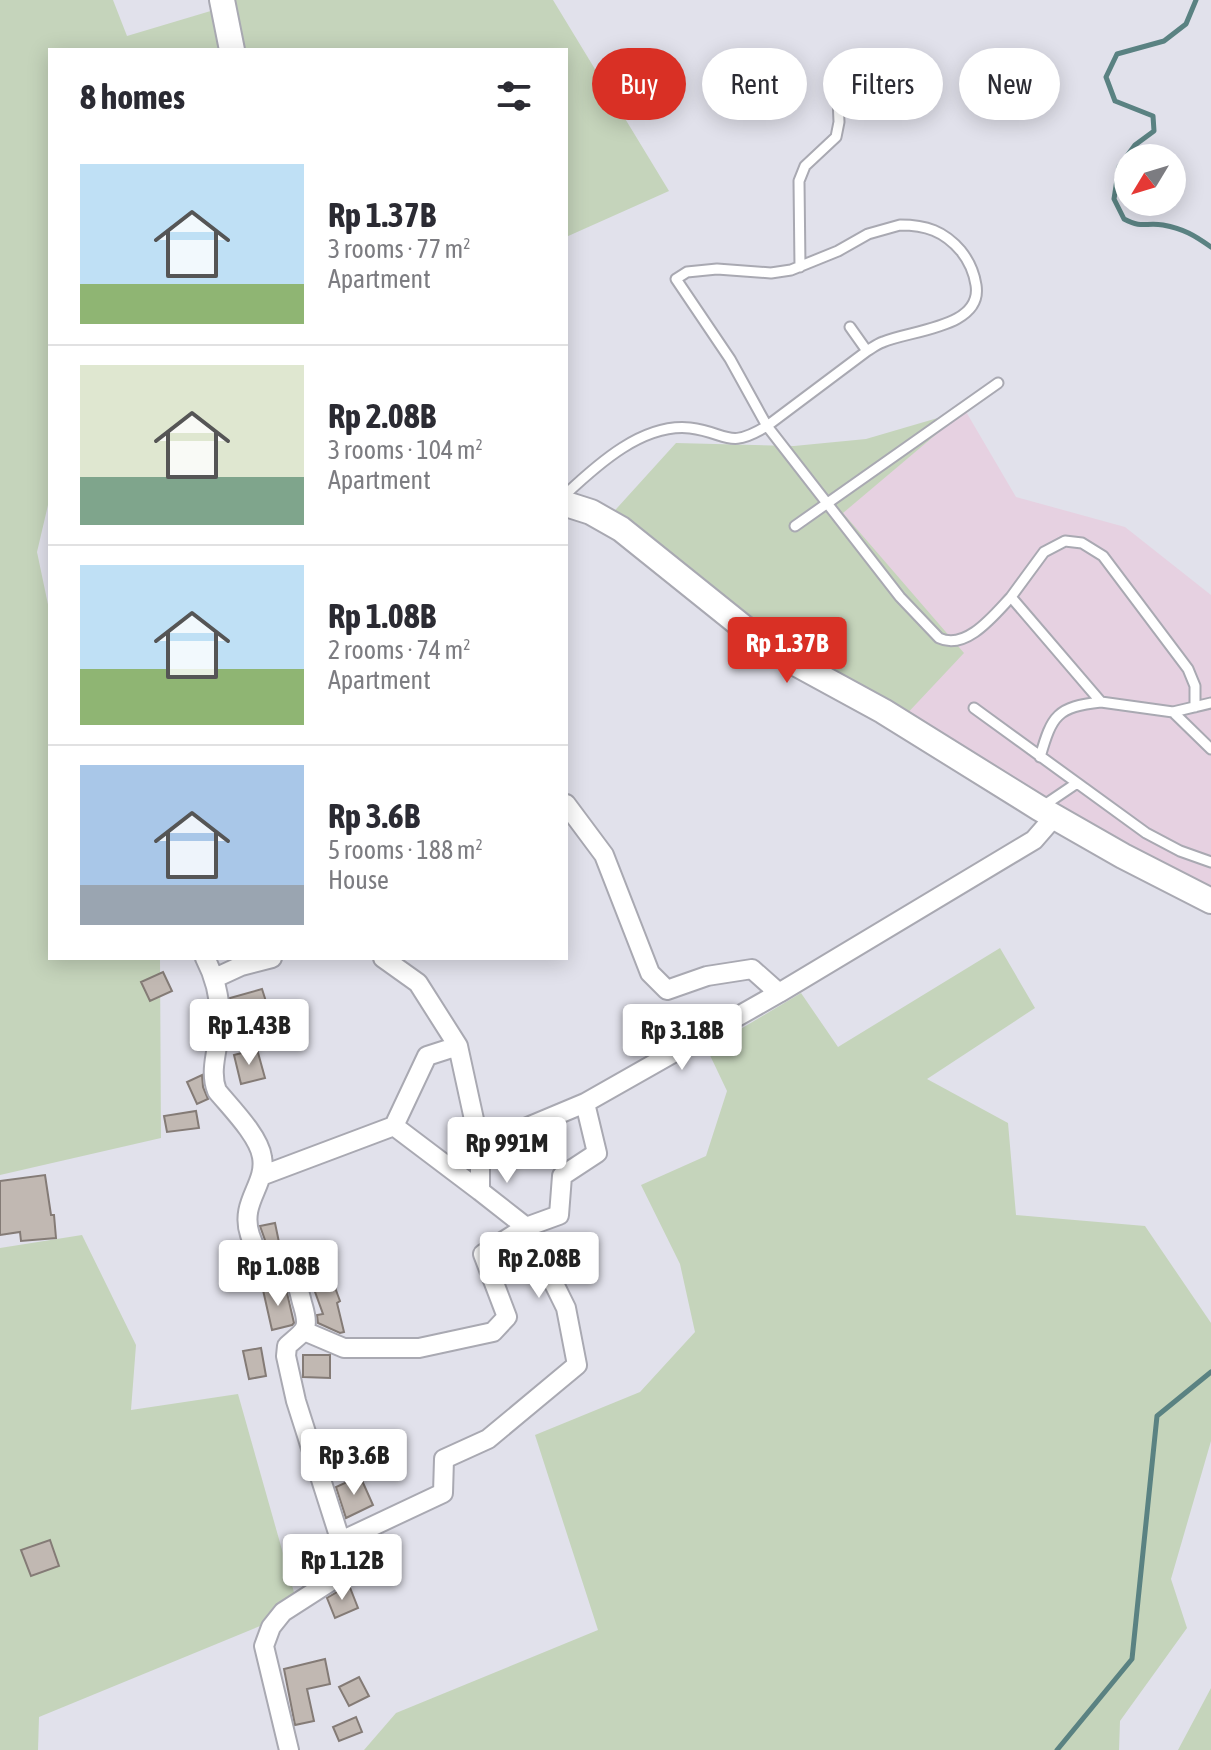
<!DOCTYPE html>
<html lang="en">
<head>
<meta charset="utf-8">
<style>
  :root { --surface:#fff; --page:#f2f2f3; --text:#2b2b33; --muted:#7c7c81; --line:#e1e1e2; --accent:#d93025 }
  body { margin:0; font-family:"Asap Condensed",sans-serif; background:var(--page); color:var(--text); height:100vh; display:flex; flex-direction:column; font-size:30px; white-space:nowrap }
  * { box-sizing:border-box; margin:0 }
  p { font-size:26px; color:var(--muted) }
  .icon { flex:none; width:44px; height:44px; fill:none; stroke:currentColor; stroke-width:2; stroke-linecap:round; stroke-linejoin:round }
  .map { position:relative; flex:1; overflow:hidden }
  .details { position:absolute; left:48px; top:48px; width:520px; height:912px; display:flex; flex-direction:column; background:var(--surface); border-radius:0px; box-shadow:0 4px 20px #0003 }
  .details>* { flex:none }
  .guide { position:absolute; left:592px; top:48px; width:498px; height:72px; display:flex; gap:16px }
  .needle { width:52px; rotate:232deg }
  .fabs { position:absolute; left:1114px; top:144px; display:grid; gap:16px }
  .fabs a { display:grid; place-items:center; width:72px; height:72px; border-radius:50%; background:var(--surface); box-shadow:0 4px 20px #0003; font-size:40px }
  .price { position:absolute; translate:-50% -68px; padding:0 18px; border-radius:8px; background:#fff; color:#222; font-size:26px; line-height:52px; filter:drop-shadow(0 2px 4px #0008) }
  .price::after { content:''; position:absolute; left:50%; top:48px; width:24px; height:18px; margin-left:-12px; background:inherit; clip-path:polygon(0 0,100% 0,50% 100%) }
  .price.current { background:var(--accent); color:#fff }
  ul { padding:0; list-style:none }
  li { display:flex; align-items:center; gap:24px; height:200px; padding:0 32px }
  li+li { border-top:2px solid var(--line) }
  li span { display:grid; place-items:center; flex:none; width:224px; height:160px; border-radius:0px; color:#555 }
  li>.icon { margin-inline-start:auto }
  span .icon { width:96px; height:96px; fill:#fffc; stroke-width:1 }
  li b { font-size:34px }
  h2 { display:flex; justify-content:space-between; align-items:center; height:96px; padding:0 32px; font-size:34px }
  .chip { padding:0 28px; border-radius:36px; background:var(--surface); box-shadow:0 4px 20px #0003; font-size:28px; line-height:72px }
  .chip.current { background:var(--accent); color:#fff }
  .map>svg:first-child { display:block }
  .industrial { fill:#e6d1e1 }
  .green { fill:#c5d4bb }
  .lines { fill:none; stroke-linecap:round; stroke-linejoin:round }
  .stream { stroke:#5a8282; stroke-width:5 }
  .building { fill:#c1b8b2; stroke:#847b76; stroke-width:2 }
  .service-casing { stroke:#a9a9b2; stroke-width:13 }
  .minor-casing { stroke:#a9a9b2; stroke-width:22 }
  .tertiary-casing { stroke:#a9a9b2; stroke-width:28 }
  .service { stroke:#fff; stroke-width:9 }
  .minor { stroke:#fff; stroke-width:18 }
  .tertiary { stroke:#fff; stroke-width:24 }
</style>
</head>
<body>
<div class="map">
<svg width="1211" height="1750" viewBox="0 0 1211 1750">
  <rect width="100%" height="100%" fill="#e1e1eb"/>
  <path class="industrial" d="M965 410 1016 497 1125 527 1211 595V901L902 719 842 513Z"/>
  <path class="green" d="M0 0H113L127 36 224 7 232 0H553L669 191 566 237V50H50V503L48 505 37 552 50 614V958H160L161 1138 0 1175Z
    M965 410 843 513 964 653 902 719 745 633 608 518 676 443 794 446 866 439Z
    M1000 948 1035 1008 927 1079 1008 1123 1016 1215 1145 1226 1211 1323V1441L1171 1579 1187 1628 1120 1721 1119 1750H364L396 1713 598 1630 535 1435 640 1392 695 1332 680 1264 641 1185 706 1156 727 1091 707 1049 801 993 838 1047Z
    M82 1235 136 1345 131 1410 238 1394 299 1610 39 1717 38 1750H0V1248Z
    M1211 1688V1750H1178Z"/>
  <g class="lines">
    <path class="stream" d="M1196 0 1186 24 1164 41 1117 54 1106 77 1115 101 1153 116 1154 131 1135 145 1119 167 1114 199 1124 219C1143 229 1145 222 1163 225 1184 229 1194 235 1211 247
      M1057 1750 1132 1659 1157 1416 1211 1372"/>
  </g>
  <path class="building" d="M163 972 172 991 150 1001 141 982Z
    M262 989 270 1014 232 1025 230 998Z
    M257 1049 265 1078 241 1084 234 1055Z
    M202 1075 203 1087 208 1099 197 1104 187 1082Z
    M196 1111 199 1128 167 1132 164 1116Z
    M45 1175 51 1215H54L56 1238 21 1241 20 1232 0 1235V1181Z
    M275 1223 281 1252 274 1253 265 1240 260 1226Z
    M333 1282 340 1301 337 1303 344 1332 340 1333 318 1323 317 1315 323 1314 314 1289Z
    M280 1286 287 1293 294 1323 292 1325 272 1330 263 1290Z
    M261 1348 266 1376 249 1379 243 1351Z
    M303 1355H330V1378L303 1377Z
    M360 1476 373 1505 346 1518 336 1487Z
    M383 1535 394 1559 366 1571 356 1547Z
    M50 1540 59 1566 31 1576 21 1550Z
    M311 1553 322 1572 303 1585 291 1565Z
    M349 1585 358 1608 335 1618 327 1598Z
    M325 1659 330 1684 307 1689 314 1721 295 1725 284 1669Z
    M359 1677 369 1696 349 1706 339 1687Z
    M356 1717 362 1732 339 1741 333 1727Z"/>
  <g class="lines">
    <defs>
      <path id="service" d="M900 225C926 225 944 231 961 251 969 261 974 272 976 285 983 328 910 330 883 342 877 344 872 348 867 351L767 426 730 359 676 279 687 272 717 269 771 273 791 270 838 251 868 234Z
        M800 267 799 181 805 166 836 137 839 122 838 98
        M850 327 867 351
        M566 494C598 464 643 423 690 428 729 433 727 450 767 426L900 597 939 638C966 651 994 615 1011 597L1101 702 1173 712 1211 703
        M795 526 998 383
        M1011 597 1044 552 1065 541 1082 543 1103 556 1188 669 1195 686V707
        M974 708 1146 833 1180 851 1211 862
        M1173 712 1211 749
        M1040 757C1052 715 1057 707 1101 702
        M1043 806 1077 783"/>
      <path id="minor" d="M566 804 604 855 650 973 667 990 707 976 752 969 779 993
        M205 958C216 979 221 1003 220 1027 218 1049 209 1071 217 1091 231 1108 259 1136 262 1157 267 1185 239 1202 250 1235 253 1244 258 1255 265 1261 276 1271 291 1274 298 1288 300 1293 301 1300 303 1306 310 1330 305 1330 287 1346L286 1356 296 1401 347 1561 339 1576 283 1612 271 1627 264 1646 289 1750
        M383 958 418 983 458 1046 480 1147 585 1103 779 993 1034 840 1054 817
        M215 978 241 966 272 958
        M394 1126 480 1191
        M261 1176 394 1126 427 1056 458 1046
        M304 1331 344 1348H419L493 1332 507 1317 483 1254 526 1227 559 1215 562 1176 597 1153 585 1103
        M341 1541 443 1493 444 1459 488 1439 577 1365 566 1308 526 1227 480 1191V1147"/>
      <path id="tertiary" d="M222 0 232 50
        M566 504 591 512 621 529 743 627 795 663 883 711 1039 808 1123 856 1211 901"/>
    </defs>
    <use href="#service" class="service-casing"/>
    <use href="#minor" class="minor-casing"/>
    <use href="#tertiary" class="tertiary-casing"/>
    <use href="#service" class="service"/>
    <use href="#minor" class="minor"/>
    <use href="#tertiary" class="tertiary"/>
  </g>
</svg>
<div class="fabs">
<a><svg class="needle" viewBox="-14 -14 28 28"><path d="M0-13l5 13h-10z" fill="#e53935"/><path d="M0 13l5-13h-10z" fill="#7c7c81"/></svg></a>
</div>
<b class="price current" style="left:787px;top:685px">Rp 1.37B</b>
<b class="price" style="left:249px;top:1067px">Rp 1.43B</b>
<b class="price" style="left:682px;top:1072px">Rp 3.18B</b>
<b class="price" style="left:507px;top:1185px">Rp 991M</b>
<b class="price" style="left:539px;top:1300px">Rp 2.08B</b>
<b class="price" style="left:278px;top:1308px">Rp 1.08B</b>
<b class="price" style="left:354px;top:1497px">Rp 3.6B</b>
<b class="price" style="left:342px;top:1602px">Rp 1.12B</b>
<div class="guide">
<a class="chip current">Buy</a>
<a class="chip">Rent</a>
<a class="chip">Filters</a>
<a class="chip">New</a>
</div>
<section class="details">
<h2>8 homes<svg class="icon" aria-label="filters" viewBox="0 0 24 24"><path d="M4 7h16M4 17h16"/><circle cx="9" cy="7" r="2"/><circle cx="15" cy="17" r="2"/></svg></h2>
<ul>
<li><span style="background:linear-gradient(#bfe0f5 75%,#8fb573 0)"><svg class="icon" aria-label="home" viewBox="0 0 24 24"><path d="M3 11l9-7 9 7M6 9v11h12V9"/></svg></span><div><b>Rp 1.37B</b><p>3 rooms · 77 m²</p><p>Apartment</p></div></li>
<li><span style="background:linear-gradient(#dfe7d0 70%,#7fa58c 0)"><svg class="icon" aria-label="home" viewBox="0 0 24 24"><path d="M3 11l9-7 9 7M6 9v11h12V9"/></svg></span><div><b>Rp 2.08B</b><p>3 rooms · 104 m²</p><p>Apartment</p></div></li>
<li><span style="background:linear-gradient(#bfe0f5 65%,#8fb573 0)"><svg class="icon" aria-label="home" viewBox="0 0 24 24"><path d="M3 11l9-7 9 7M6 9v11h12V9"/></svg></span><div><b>Rp 1.08B</b><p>2 rooms · 74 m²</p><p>Apartment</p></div></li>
<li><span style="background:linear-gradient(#a9c7e8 75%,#9aa5b1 0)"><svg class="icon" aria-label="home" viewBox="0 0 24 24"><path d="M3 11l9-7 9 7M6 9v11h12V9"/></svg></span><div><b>Rp 3.6B</b><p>5 rooms · 188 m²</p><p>House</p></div></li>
</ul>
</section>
</div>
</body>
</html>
